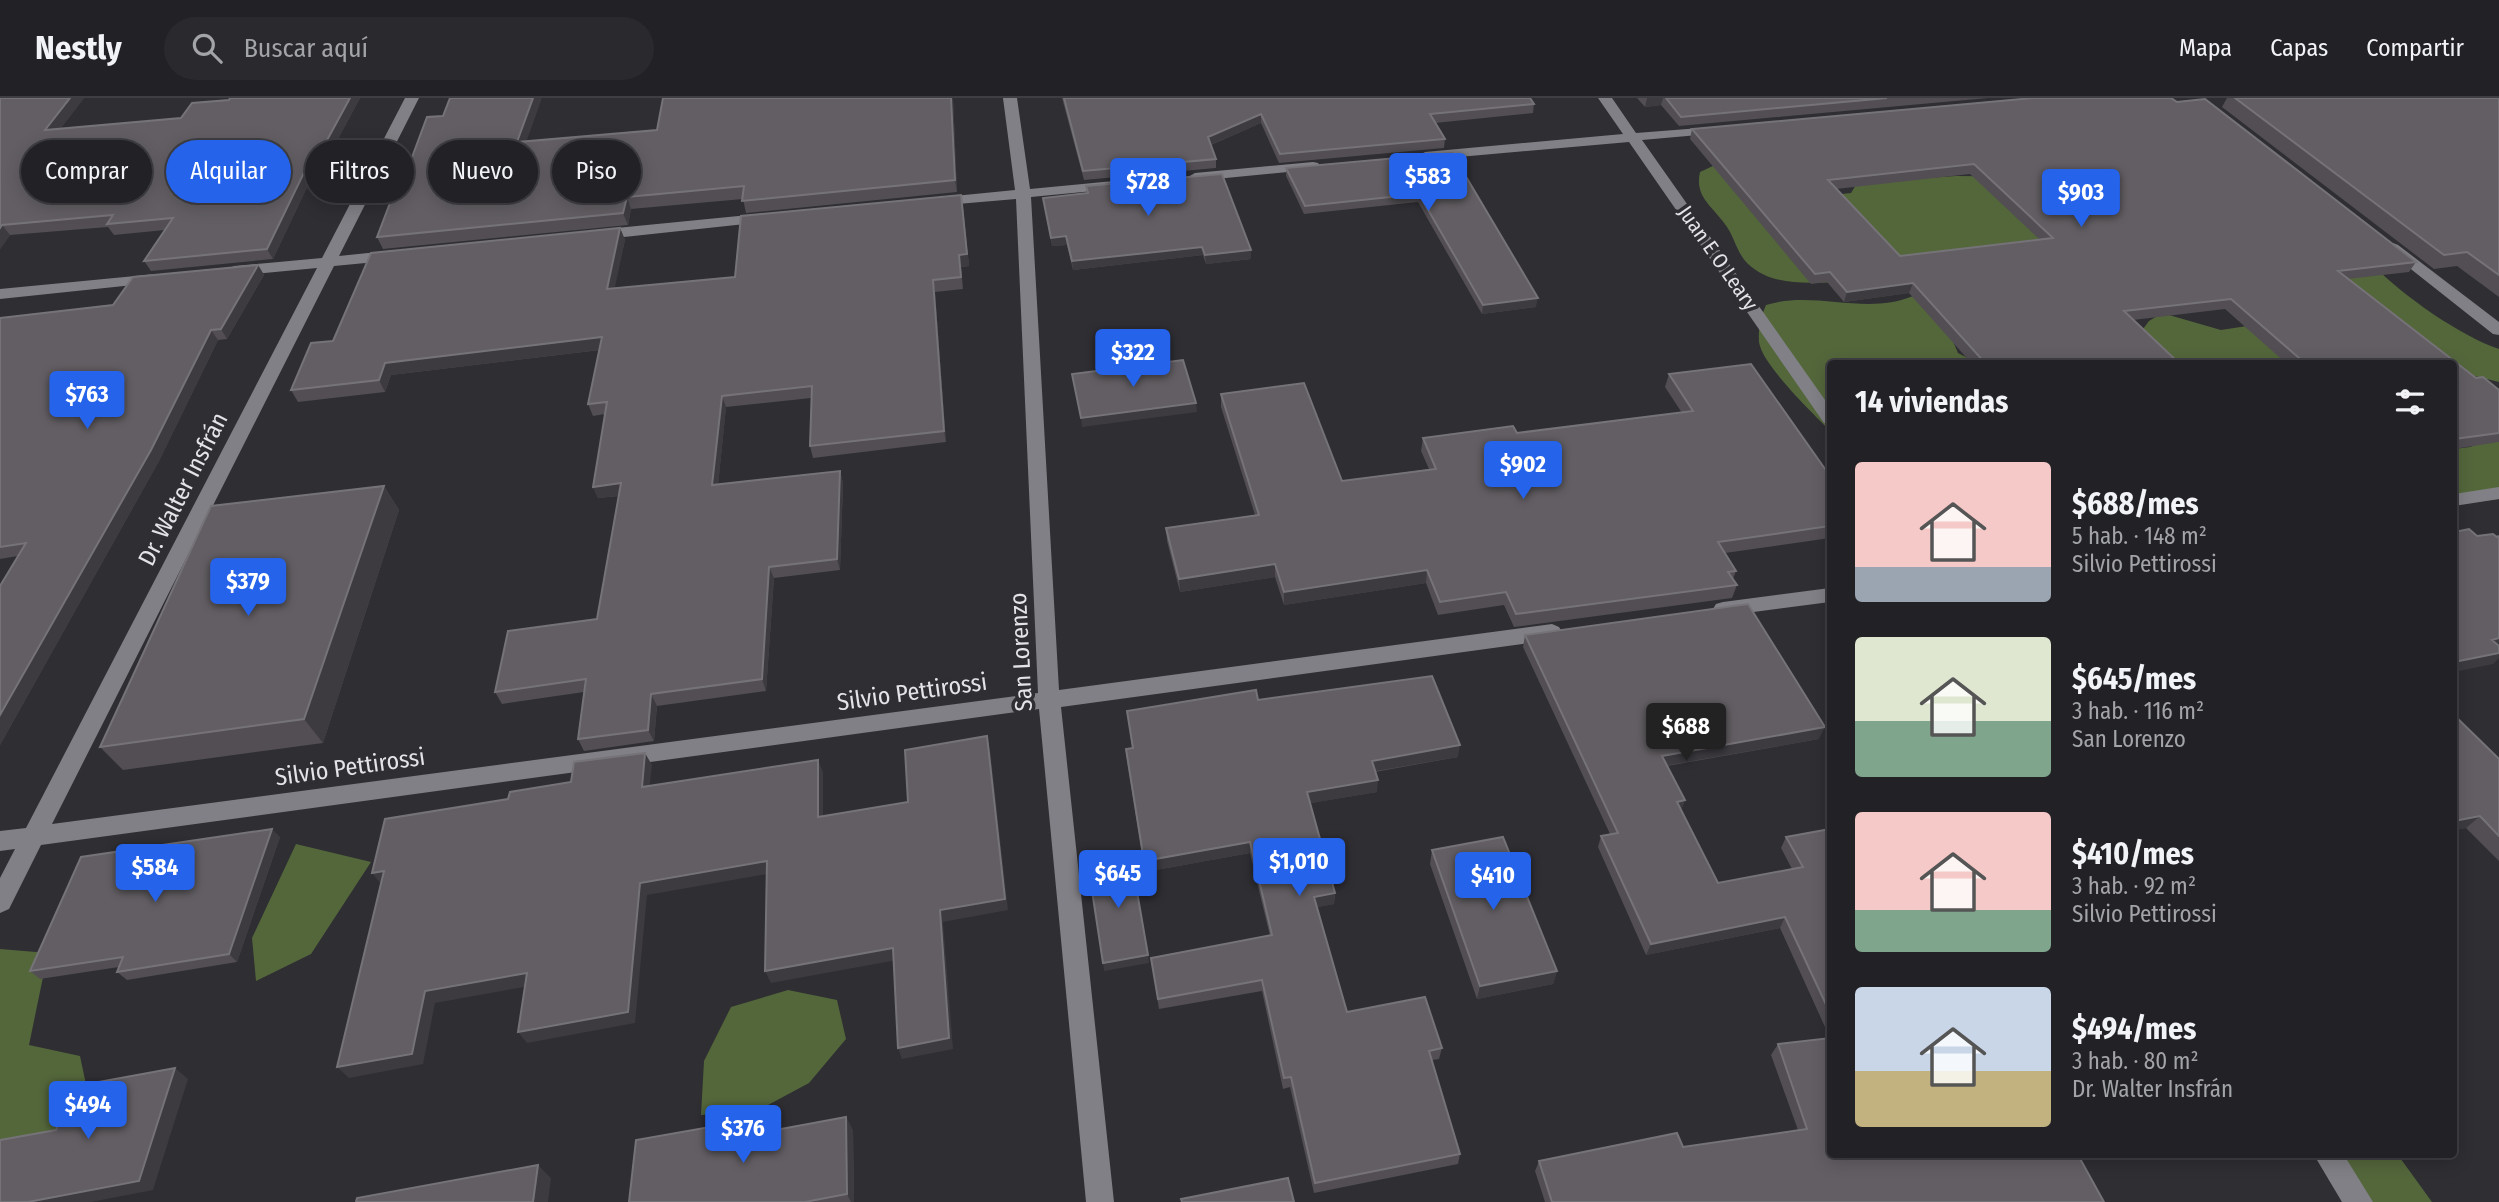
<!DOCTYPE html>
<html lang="es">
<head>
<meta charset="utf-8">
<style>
  :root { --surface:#222226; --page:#2a2a2e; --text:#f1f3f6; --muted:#a2a4a7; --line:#3f3f43; --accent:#2563eb }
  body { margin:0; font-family:"Fira Sans Condensed",sans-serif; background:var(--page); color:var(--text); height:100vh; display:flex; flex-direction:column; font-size:26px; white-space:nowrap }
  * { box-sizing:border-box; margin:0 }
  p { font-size:23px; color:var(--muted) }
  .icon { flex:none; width:38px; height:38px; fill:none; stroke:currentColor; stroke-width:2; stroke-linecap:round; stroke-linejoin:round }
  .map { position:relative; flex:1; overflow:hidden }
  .drawer { position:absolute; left:1827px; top:262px; width:630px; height:798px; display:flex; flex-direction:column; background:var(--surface); border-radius:7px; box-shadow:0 4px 18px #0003,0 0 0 2px var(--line) }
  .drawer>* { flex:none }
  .guide { position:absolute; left:21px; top:42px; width:665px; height:63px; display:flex; gap:14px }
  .price { position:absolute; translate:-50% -60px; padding:0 16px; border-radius:7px; background:var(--accent); color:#fff; font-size:23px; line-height:46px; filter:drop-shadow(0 2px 4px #0008) }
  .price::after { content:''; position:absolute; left:50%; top:42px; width:21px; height:16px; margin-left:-10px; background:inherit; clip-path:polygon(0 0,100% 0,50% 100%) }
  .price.selected { background:#222; color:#fff }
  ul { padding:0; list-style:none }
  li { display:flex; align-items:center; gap:21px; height:175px; padding:0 28px }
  li span { display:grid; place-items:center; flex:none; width:196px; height:140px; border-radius:7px; color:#555 }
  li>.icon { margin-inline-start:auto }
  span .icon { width:84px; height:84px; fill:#fffc; stroke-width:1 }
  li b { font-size:30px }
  h2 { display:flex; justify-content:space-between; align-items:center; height:84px; padding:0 28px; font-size:30px }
  .tag { padding:0 24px; border-radius:32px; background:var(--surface); box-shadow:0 4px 18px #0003,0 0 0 2px var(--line); font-size:24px; line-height:63px }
  .tag.selected { background:var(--accent); color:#fff }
  header { display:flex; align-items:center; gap:42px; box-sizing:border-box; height:98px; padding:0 35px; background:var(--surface); border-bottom:2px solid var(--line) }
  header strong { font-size:33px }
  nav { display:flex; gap:38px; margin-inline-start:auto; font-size:24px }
  .search { width:490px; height:63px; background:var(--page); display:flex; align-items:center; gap:18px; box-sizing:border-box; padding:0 24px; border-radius:38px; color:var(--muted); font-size:26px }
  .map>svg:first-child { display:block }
  .forest { fill:#54673b }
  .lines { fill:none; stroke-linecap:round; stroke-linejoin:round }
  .street { fill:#808086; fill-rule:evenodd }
  .wall { fill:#524e53; fill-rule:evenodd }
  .shaded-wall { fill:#3d3b40 }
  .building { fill:#625e63; stroke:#767378; stroke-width:2; fill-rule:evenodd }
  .labels { text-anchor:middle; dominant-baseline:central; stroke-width:7; stroke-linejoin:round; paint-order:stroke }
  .far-street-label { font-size:21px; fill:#e4e4e8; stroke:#2e2e33 }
  .street-label { font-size:24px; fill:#e4e4e8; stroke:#2e2e33 }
</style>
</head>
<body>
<header>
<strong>Nestly</strong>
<div class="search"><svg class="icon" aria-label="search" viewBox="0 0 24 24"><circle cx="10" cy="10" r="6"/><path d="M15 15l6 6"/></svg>Buscar aquí</div>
<nav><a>Mapa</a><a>Capas</a><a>Compartir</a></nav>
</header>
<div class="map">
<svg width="2499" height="1104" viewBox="0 0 2499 1104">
  <rect width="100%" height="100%" fill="#2e2e33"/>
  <path class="forest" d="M1715 67 1833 97 1851 95 1857 85 1956 78 2177 80 1952 241 1958 255 1979 266H1830V333C1813 315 1762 267 1759 244 1758 231 1761 218 1766 207 1814 192 1866 218 1913 198L1917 186C1895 186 1874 184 1852 184 1817 183 1776 192 1748 166 1737 155 1735 141 1727 129 1714 109 1694 100 1700 74Z
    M2373 167C2402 197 2460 238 2499 251V284L2454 273V266H2017L2137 239 2149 223 2162 215 2221 232 2260 226 2333 175Z
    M2499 337V401L2477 404 2454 397V351L2470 349Z
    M296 746 371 764 311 856 256 883 252 840Z
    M0 851 48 855 29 947 80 958 88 996 47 1046 0 1055Z
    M788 892 837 902 846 941 809 985 755 1014 701 1017 704 963 731 909Z
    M2337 1057H2398L2432 1104H2370Z"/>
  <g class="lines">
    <path class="street" d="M405 0H419L339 158 397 152 405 157 397 162 334 168 52 726 1038 595 1016 101 934 108 927 104 934 100 1015 92 1003 0H1017L1030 91 1114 83 1121 87 1114 91 1031 99 1059 592 1552 526 1559 529 1562 534 1559 539 1552 542 1061 609 1114 1104H1086L1039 611 41 747 9 811 0 815V780L15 751 0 753V733L26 730 317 170 234 178 226 173 234 168 322 160Z
      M1598 0H1612L1636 35 1726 28 1728 31 1721 35 1642 42 1830 309V327L1824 325 1629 44 1425 62 1418 58 1425 54 1623 36Z
      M1313 64 1318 65 1320 68 1318 71 1195 83 1188 79 1195 75Z
      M769 115 774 117 777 120 774 123 596 142 588 137 596 132Z
      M2393 145 2398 147 2499 224V237L2493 236 2388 153 2385 150Z
      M156 176 162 178 164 181 162 184 0 201V191Z
      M2499 389V401L2454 408V396Z
      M1830 490V504L1723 518 1716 516 1713 511 1716 506 1723 504Z
      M2314 1057H2344L2373 1104H2342Z"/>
  </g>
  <path class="wall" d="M0 0H84L60 31 181 20 229 2 230 0H360L325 65 318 66 273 161 151 173 144 163 165 132 114 137 108 129 10 137 0 151Z
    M953 0 957 94 746 115 743 101 631 111 628 127 383 151 377 139 408 70 443 18 526 44 657 32Z
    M1062 0H1530L1534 6 1533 15 1435 25 1445 41 1444 50 1279 65 1261 25 1211 47 1216 61V70L1084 82Z
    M1637 0H1988L1679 28 1661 7 1645 9Z
    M2033 0 2416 164 2409 174 2348 181 2476 280 2499 292V344L2454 351V266H2287L2225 211 2133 222 2180 266H1972L1909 195 1844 204 1827 184 1811 186 1690 41 1692 31ZM1970 76 2039 141 1900 158 1836 91Z
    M2227 0H2499V199L2457 168 2434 171 2222 9Z
    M1452 55 1536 209 1482 216 1418 104 1304 116 1286 78V70Z
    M1086 88 1251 161 1206 166 1203 157 1073 172 1067 147 1052 148 1043 100 1087 95Z
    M963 108 969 168 961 169 963 191 935 194 946 344 813 360 810 348 811 300 726 309 718 387 840 373 843 385 840 472 774 480 766 593 657 608 654 643 584 653 578 641 584 594 502 606 495 594 597 521 619 398 598 400 593 389 605 316 593 318 588 306 600 252 391 277 385 294 298 304 291 292 333 243 620 130 625 142 614 190 735 179Z
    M258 167 264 177 227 241 218 242 159 363 0 647V488L18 458 0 461V220L113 207Z
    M1669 276 1830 378V440L1725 455 1736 473 1733 481 1737 487 1732 500 1514 529 1504 507 1438 517 1426 485 1284 507 1275 479 1180 494 1167 443 1166 430 1255 417 1221 309V296L1342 383 1429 371 1421 353 1423 340 1517 335 1682 315 1665 289Z
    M384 388 399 412 323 645 123 672 100 649Z
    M1525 537 1819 641 1667 668 1685 702 1681 712 1718 785 1792 771 1781 750 1786 739 1830 731V1057L2104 1104H1545L1535 1073 1539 1063 1683 1049 1798 1032 1771 957 1778 946 1830 940 1780 830 1646 857 1598 749 1601 738 1610 736 1523 549Z
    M1258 602 1458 659 1375 674 1377 694 1310 705 1335 795 1334 806 1317 809 1347 914 1442 950 1439 961 1432 962 1460 1056 1458 1066 1314 1095 1290 989 1283 991 1262 893 1159 911 1151 860 1270 838 1250 755 1145 774 1127 663 1126 651 1132 650 1127 613Z
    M2454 617 2499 661V763L2466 730 2454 732Z
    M280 739 237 864 127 882 117 874 119 869 40 881 30 873Z
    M1432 752 1557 873 1553 886 1477 901 1430 766Z
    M846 1019 853 1033 854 1104H629L733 1025 741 1038Z"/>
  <path class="shaded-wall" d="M70 0H84L52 42 45 32Z
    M350 0H360L325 65 320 55Z
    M533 0H542L522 56 517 44Z
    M951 0H953L957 94 955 82Z
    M1647 0H1663L1661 7 1645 9Z
    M1261 16V25L1208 48V39Z
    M313 56 318 66 273 161 267 151Z
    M961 97 969 168 961 169 963 191 959 157Z
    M627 99 631 111 628 127 623 115Z
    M2 127 10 137 0 151V130Z
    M620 130 625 142 612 203 607 191Z
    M1066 138 1067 147 1052 148 1051 140Z
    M1202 149 1203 157 1073 172 1072 163Z
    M1251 152V161L1206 166 1205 157Z
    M258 167 264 177 227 241 221 231Z
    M933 182 935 194 946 344 944 333Z
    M1913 185 1909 195 1844 204 1847 194Z
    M1538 200 1536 209 1482 216 1483 207Z
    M211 232 218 242 159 363 0 647V617Z
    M602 239 607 251 391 277 385 294 379 282 385 265Z
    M722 298 726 309 717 399 712 387Z
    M1196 305 1197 314 1082 329 1081 320Z
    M840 373 843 385 840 472 837 461Z
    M621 385 627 397 598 400 593 389Z
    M384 388 399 412 323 645 304 621Z
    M1275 466V479L1180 494 1179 481Z
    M769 469 774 480 766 593 762 581Z
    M1427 472 1426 485 1284 507V494Z
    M2499 540V550L2492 542Z
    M2499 555V560L2493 566 2454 574V564Z
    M651 596 657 608 654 643 648 632Z
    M1825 629 1819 641 1658 669 1662 658Z
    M987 638 990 651 1008 812 943 824 953 951 902 961 898 950Z
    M1460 647 1458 659 1370 674 1372 663Z
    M645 655 652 667 648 701 642 689Z
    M818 662 823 674V731L818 719Z
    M1378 682 1377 694 1306 706 1307 694Z
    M1685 702 1680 714 1677 704Z
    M2480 718 2466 730 2454 732V723Z
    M272 731 280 739 237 864 229 856Z
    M1250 744V755L1145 774 1144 763Z
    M767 763 773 775 647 797 635 925 527 945 518 934 640 785Z
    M384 773 382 787 372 775Z
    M1335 795 1334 806 1314 810V799Z
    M1785 819 1780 830 1646 857 1651 846Z
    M893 850 897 862 771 885 765 873Z
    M1148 857 1149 865 1104 873 1103 865Z
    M1557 873 1553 886 1477 901 1480 888Z
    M527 875 535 887 435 905 423 966 349 980 337 969 425 893Z
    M175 970 188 981 153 1092 91 1104H28Z
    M846 1019 853 1033 854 1104H851L847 1096Z
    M733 1025 742 1039 732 1040Z
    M538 1067 551 1080 548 1104H533Z"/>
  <path class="building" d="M0 0H70L45 32 181 20 192 5 229 2 230 0H350L320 55 313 56 267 151 144 163 173 120 107 126 113 117 2 127 0 130Z
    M450 0H533L517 44 657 32 663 0H951L955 82 742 103 744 88 627 99 623 115 377 139 403 71 408 70 427 19 443 18Z
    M1064 0H1530L1534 6 1430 16 1445 41 1280 56 1261 16 1208 39 1216 61 1083 73Z
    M1666 0H1887L1681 19Z
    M2033 0H2171L2177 4 2205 1 2416 164 2338 173 2476 280 2483 279 2499 292V335L2454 341V266H2306L2231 201 2124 213 2180 266H1986L1913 185 1847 194 1830 174 1815 176 1692 31ZM1974 66 2053 140 1900 158 1828 82Z
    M2235 0H2499V177L2467 154 2444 157Z
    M1452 55 1538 200 1483 207 1419 96 1305 108 1286 70Z
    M1222 76 1251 152 1205 157 1202 149 1072 163 1066 138 1051 140 1043 100 1088 95 1086 88Z
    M961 97 967 156 959 157 961 179 933 182 944 333 810 348 812 288 722 298 712 387 840 373 837 461 769 469 762 581 651 596 648 632 578 641 586 581 495 594 508 533 597 521 621 385 593 389 607 304 588 306 602 239 385 265 379 282 291 292 311 245 333 243 371 155 620 130 607 191 735 179 741 118Z
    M258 167 221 231 211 232 151 352 0 617V488L26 445 0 449V220L113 207 133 179Z
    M1183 262 1196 305 1081 320 1072 276Z
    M1751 266 1830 378V428L1718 444 1736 473 1728 474 1737 487 1516 516 1506 494 1440 504 1427 472 1284 494 1275 466 1179 481 1166 430 1259 417 1221 296 1304 285 1342 383 1436 371 1423 340 1513 328 1517 335 1693 313 1669 276Z
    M384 388 304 621 100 649 211 408Z
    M2469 431 2477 438 2493 436 2497 439 2499 438V540L2492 542 2499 548V555L2454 564V434Z
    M1748 506 1825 629 1662 658 1685 702 1677 704 1718 785 1803 769 1786 739 1830 731V915L1785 819 1651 846 1601 738 1618 735 1525 537Z
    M1432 578 1460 647 1372 663 1378 682 1307 694 1335 795 1314 799 1347 914 1425 899 1442 950 1429 953 1460 1056 1315 1085 1291 979 1284 980 1262 882 1158 901 1151 860 1272 837 1250 744 1144 763 1126 651 1133 650 1127 613 1256 592 1258 602Z
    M2454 617 2499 661V738L2480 718 2454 723Z
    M987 638 1005 801 940 812 949 940 898 950 893 850 765 873 767 763 640 785 628 914 518 934 527 875 425 893 412 956 337 969 384 773 372 775 385 721 508 701 510 694 571 684 574 664 645 655 642 689 818 662V719L908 704 905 652Z
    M272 731 229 856 117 874 123 859 30 873 81 759Z
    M1503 739 1557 873 1480 888 1432 752Z
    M1131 759 1148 857 1103 865 1088 766Z
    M1830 940V1057H2078L2104 1104H1552L1539 1063 1677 1035 1683 1049 1807 1031 1778 946Z
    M175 970 139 1083 28 1104H0V1042L56 1032 72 989Z
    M846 1019 847 1096 805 1104H629L636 1042 733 1025 732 1040Z
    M538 1067 533 1104H356L357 1100Z
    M1288 1080 1294 1104H1182L1181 1101Z"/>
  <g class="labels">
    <g class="far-street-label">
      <text transform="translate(1718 160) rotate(55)">Juan E O Leary</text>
    </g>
    <g class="street-label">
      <text transform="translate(183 391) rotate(-63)">Dr. Walter Insfrán</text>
      <text transform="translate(1021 554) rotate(-93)">San Lorenzo</text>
      <text transform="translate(912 594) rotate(-8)">Silvio Pettirossi</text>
      <text transform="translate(350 669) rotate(-8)">Silvio Pettirossi</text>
    </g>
  </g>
</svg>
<b class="price" style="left:1428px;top:115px">$583</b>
<b class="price" style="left:1148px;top:120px">$728</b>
<b class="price" style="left:2081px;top:131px">$903</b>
<b class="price" style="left:1133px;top:291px">$322</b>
<b class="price" style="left:87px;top:333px">$763</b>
<b class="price" style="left:1523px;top:403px">$902</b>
<b class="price" style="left:248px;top:520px">$379</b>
<b class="price selected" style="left:1686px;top:665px">$688</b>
<b class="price" style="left:1299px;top:800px">$1,010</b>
<b class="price" style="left:155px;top:806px">$584</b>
<b class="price" style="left:1118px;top:812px">$645</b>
<b class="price" style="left:1493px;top:814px">$410</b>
<b class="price" style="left:88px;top:1043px">$494</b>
<b class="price" style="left:743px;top:1067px">$376</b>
<div class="guide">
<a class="tag">Comprar</a>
<a class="tag selected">Alquilar</a>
<a class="tag">Filtros</a>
<a class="tag">Nuevo</a>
<a class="tag">Piso</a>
</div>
<section class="drawer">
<h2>14 viviendas<svg class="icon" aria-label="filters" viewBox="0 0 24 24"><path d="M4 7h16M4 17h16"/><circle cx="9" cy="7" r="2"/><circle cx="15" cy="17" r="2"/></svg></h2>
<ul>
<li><span style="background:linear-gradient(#f6c9c9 75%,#9aa5b1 0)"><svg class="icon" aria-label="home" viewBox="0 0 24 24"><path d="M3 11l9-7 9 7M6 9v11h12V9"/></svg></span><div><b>$688/mes</b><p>5 hab. · 148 m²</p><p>Silvio Pettirossi</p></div></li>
<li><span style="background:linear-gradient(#dfe7d0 60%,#7fa58c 0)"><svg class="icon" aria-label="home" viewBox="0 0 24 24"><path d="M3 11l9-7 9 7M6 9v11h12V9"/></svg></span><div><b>$645/mes</b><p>3 hab. · 116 m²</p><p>San Lorenzo</p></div></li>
<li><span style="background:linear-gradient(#f6c9c9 70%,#7fa58c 0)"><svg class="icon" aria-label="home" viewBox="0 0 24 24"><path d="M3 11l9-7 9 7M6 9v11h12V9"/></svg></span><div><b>$410/mes</b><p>3 hab. · 92 m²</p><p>Silvio Pettirossi</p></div></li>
<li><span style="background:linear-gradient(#c9d6e8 60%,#c2b280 0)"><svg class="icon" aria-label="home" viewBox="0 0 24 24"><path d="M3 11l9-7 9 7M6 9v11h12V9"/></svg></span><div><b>$494/mes</b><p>3 hab. · 80 m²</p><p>Dr. Walter Insfrán</p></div></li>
</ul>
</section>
</div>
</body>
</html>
